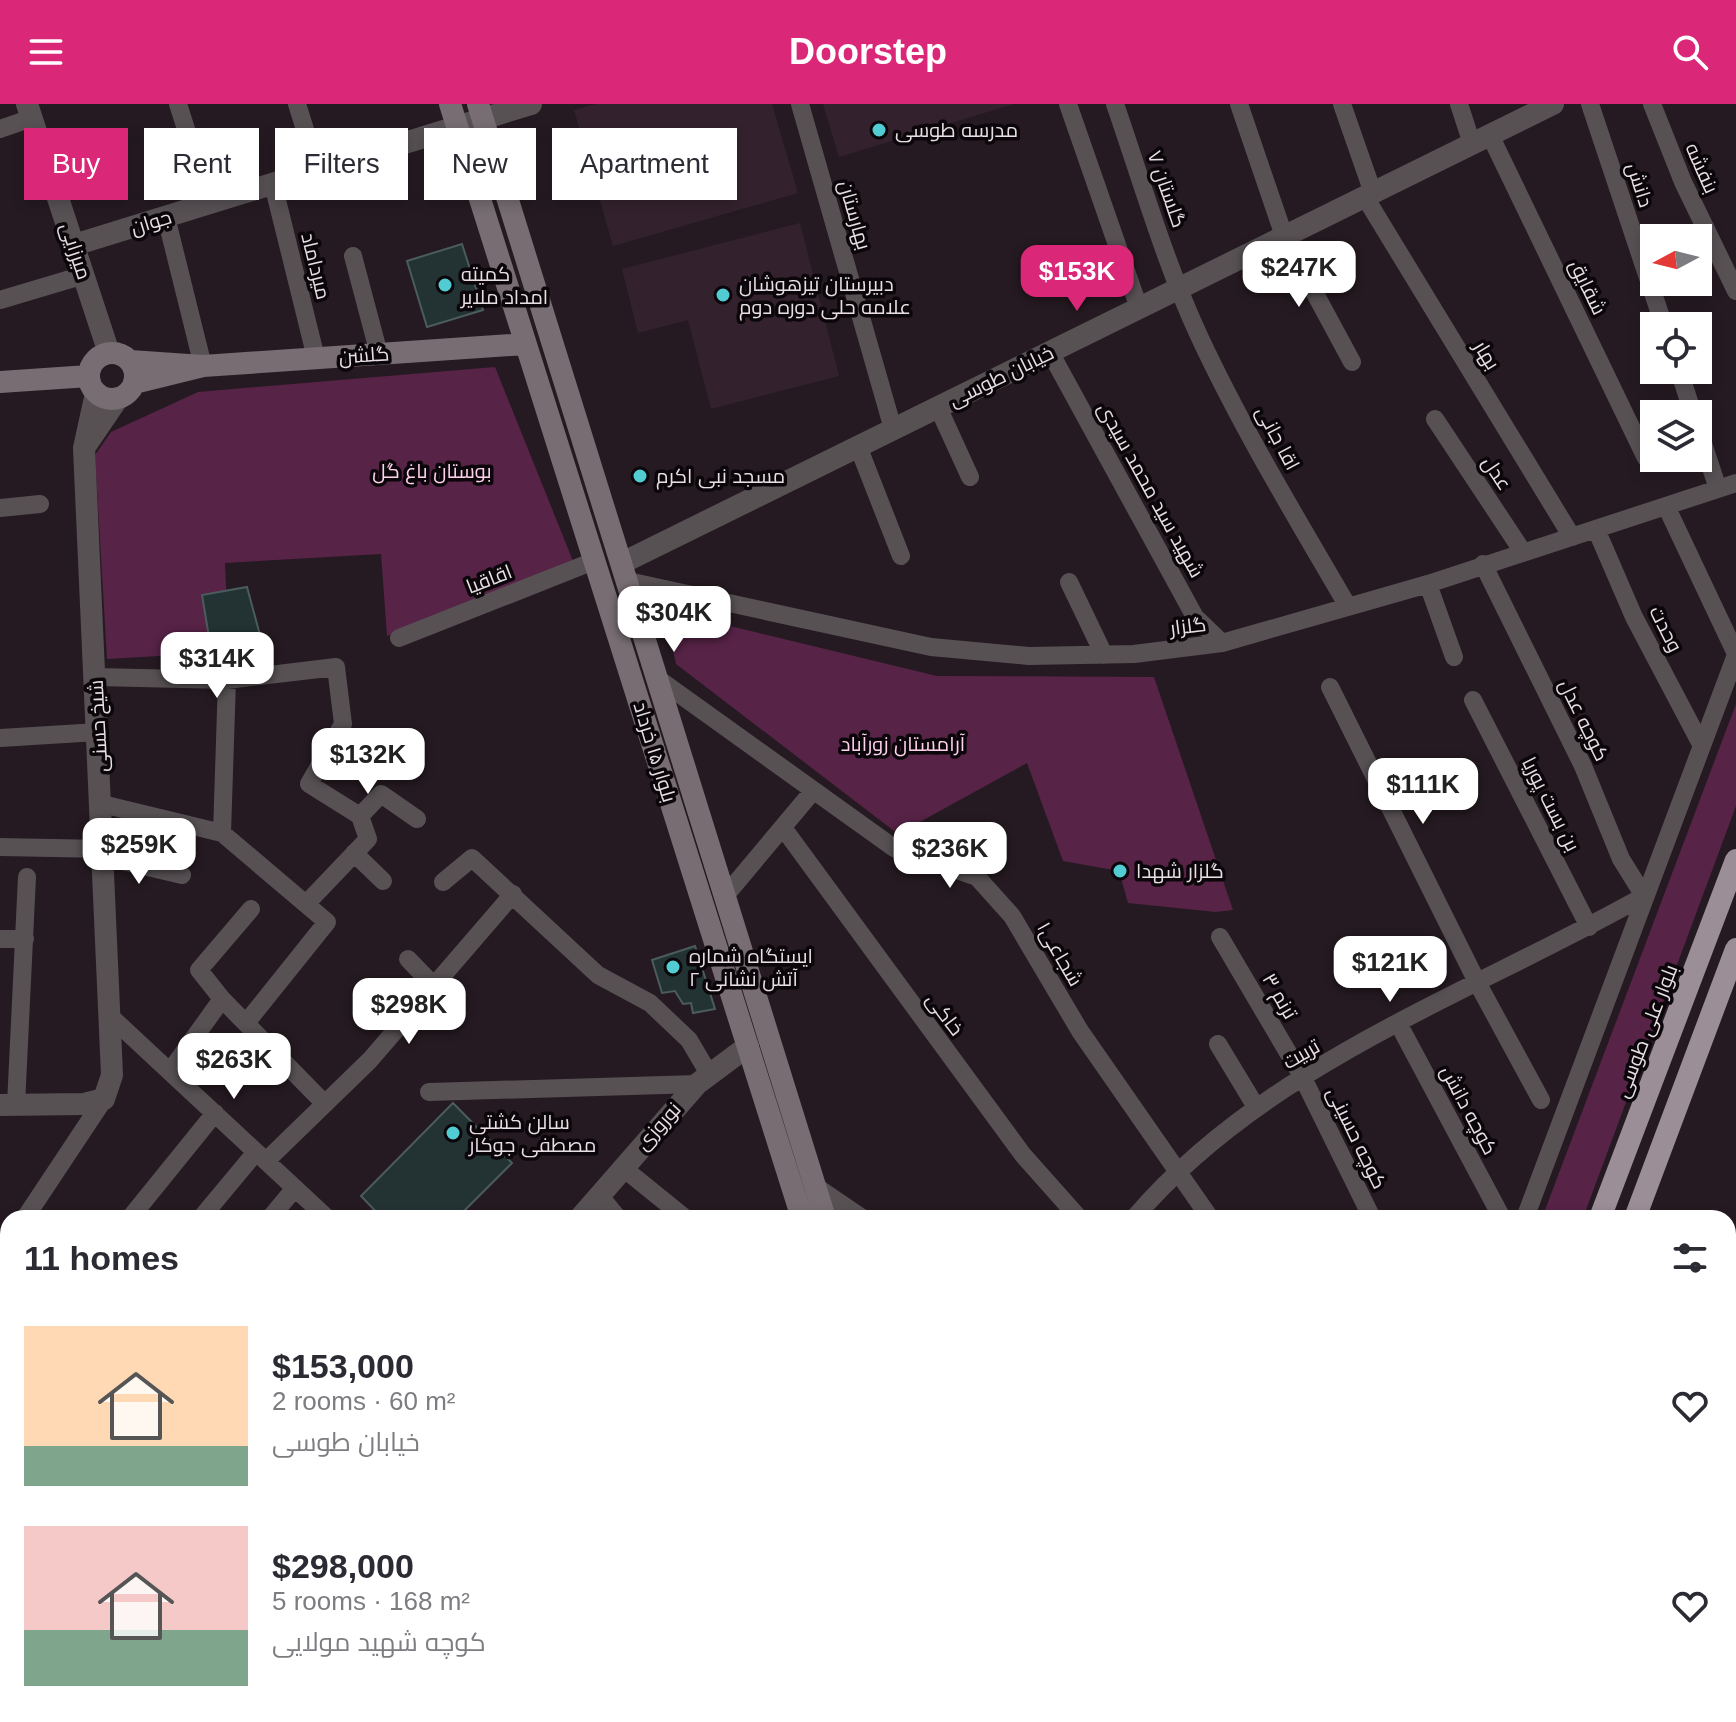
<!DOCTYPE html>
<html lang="en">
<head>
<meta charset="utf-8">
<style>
  :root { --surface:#fff; --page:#f2f2f3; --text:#2b2b33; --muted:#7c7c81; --accent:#db2777 }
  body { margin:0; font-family:Helvetica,Cairo,sans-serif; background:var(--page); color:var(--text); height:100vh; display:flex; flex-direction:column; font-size:30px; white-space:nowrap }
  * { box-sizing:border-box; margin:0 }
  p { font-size:26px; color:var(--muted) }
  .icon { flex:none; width:44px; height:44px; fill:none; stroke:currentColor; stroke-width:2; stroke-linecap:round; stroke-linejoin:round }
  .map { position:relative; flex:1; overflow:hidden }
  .panel { position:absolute; left:0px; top:1106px; width:1736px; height:512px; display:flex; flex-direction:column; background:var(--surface); border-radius:24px 24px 0 0; box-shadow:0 4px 12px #0003 }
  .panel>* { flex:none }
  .hud { position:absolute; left:24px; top:24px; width:800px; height:72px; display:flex; gap:16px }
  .needle { width:52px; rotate:263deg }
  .tools { position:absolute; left:1640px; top:120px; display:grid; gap:16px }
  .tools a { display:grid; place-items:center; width:72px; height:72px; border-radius:0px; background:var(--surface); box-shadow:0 4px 12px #0003; font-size:40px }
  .price { position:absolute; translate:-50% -68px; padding:0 18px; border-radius:16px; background:#fff; color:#222; font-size:26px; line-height:52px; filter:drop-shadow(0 2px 4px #0008) }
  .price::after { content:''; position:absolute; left:50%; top:48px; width:24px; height:18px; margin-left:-12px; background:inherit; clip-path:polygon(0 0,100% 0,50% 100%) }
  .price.active { background:var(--accent); color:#fff }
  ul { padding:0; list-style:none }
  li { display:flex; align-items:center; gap:24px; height:200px; padding:0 24px }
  li span { display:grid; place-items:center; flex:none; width:224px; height:160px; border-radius:0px; color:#555 }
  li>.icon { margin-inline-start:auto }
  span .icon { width:96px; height:96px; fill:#fffc; stroke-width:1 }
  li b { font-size:34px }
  h2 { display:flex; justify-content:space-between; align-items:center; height:96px; padding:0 24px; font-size:34px }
  .chip { padding:0 28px; border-radius:0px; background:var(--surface); box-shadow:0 4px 12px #0003; font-size:28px; line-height:72px }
  .chip.active { background:var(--accent); color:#fff }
  header { display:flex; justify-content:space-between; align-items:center; height:104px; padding:0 24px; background:var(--accent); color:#fff; font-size:36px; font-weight:700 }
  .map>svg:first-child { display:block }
  .built { fill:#33222d }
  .green { fill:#572347 }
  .building { fill:#233334; stroke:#4b5c5d; stroke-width:2 }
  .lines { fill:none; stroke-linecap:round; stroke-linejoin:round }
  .minor { stroke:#575154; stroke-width:18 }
  .tertiary { stroke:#575154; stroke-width:22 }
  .secondary { stroke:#776d73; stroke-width:22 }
  .trunk { stroke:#9b8e96; stroke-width:22 }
  .poi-dot { fill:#51ccd3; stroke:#0b0609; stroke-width:3 }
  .labels { text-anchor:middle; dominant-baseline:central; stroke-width:7; stroke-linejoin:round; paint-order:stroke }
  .poi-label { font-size:20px; fill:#e7dfe4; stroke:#0b0609; text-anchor:start }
  .street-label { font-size:20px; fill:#e7dfe4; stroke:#0b0609 }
  .park-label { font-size:20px; fill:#fed1ec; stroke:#0b0609 }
</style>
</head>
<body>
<header><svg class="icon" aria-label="menu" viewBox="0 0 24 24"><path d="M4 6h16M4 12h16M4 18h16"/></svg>Doorstep<svg class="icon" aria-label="search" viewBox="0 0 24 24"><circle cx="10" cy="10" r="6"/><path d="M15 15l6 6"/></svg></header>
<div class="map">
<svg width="1736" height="1618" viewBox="0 0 1736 1618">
  <rect width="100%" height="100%" fill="#251a21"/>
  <path class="built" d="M596 0H772L798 89 613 142 574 6Z
    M823 0H1014L839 53Z
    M800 119 839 272 711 305 688 216 638 229 622 165Z"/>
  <path class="green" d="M495 263 573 457 387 532 381 450 225 459 229 548 107 555 95 351 111 328 198 288Z
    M664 506 937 572 1154 573 1233 806 1216 808 1128 799 1119 767 1063 757 1027 659 898 730 676 560Z
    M1736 600V702L1583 1114H1542Z"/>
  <path class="building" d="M462 140 483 206 427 223 407 157Z
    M247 483 260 531 210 539 202 491Z
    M695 842 715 905 693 909 691 899 683 900 675 887 662 889 652 856Z
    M453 999 512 1059 457 1114H382L361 1092Z"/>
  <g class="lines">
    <path class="minor" d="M178 0 210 100
      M297 0 318 67
      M800 0 893 325
      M1068 0 1139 204
      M1115 0C1142 78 1165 159 1200 234 1243 326 1296 413 1347 501
      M1239 0 1284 132 1352 258
      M1342 0 1373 89
      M1459 0 1472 40
      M1590 0 1664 222
      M1652 0 1683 78 1736 187
      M0 25 32 14
      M1490 31 1646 354
      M273 80 316 254
      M1365 93 1572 433
      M166 113 203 262
      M353 152 379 250
      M0 196 84 171
      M1050 248 1195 513 1222 539
      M1679 266 1693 310
      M938 303 970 373
      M1435 315 1523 448
      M1698 324 1718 385
      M858 342 901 452
      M0 404 40 400
      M1667 404 1736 550
      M1596 425 1634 513 1702 642
      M628 477 931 543 1029 552 1134 550 1222 539 1428 480 1736 379
      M1069 478 1104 551
      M1428 480 1454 553
      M399 534 594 457
      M96 573 227 576 336 563 343 620 309 680 360 712 368 735 306 800
      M657 574 894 744 977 773 1012 812 1080 927 1210 1114
      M1330 583 1478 880 1541 996
      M1473 596 1589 823
      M0 634 98 628
      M102 700 222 729 327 818 246 919
      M360 712 381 690 417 715
      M784 725 1023 1051 1079 1114
      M222 729 227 576
      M0 743 105 745
      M354 749 383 777
      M105 753 182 771
      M443 778 472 754 598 871 650 899 689 936 709 970
      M725 792 813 687
      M1220 833 1303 974 1372 1114
      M0 835H25
      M408 855 434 882
      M222 895 199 866 251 805
      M111 913 327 1114
      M1398 919 1502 1114
      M1218 940 1256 1003
      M171 966 222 895 325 1000
      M429 988 697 980
      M16 1001 27 773
      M266 1057 370 956 513 790
      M622 1063 685 1114
      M815 1082 862 1114
      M599 1091 618 1114
      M25 1114 104 995
      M130 1114 215 1009
      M201 1114 256 1048
      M270 1114 295 1084
      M1134 1114C1267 959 1470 890 1644 792L1621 755 1583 662 1483 460
      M1525 1114 1736 551
      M0 1153 8 1141
      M0 1179 8 1184
      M0 1312 8 1318
      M0 1448 8 1454
      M0 1554 8 1559
      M192 1610 199 1618
      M369 1610 376 1618
      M654 1610 661 1618
      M949 1610 954 1618
      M1112 1610 1117 1618
      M1251 1610 1255 1618
      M235 1618 245 1610
      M291 1618 303 1610
      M547 1618 558 1610
      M689 1618 697 1610
      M1329 1618 1332 1610"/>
    <path class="tertiary" d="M27 0 109 249
      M74 141 531 0
      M96 289 84 344 118 294
      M622 459 1553 0
      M0 1001 84 1000 104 995 112 971 84 344
      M580 1114 697 980 748 942
      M62 1618 69 1610"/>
    <path class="secondary" d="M450 0 802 1114
      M478 0 825 1114
      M89 272a23 23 0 1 1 46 0a23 23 0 1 1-46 0Z
      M130 257 203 262 134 279
      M203 262 525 240
      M0 278 89 272
      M873 1618 874 1610
      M895 1618 896 1610"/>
    <path class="trunk" d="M1600 1114 1736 756
      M1635 1114 1736 845
      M1410 1618 1413 1610
      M1446 1618 1449 1610"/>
  </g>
  <g class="poi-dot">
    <circle cx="879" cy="26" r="8"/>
    <circle cx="445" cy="181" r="8"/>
    <circle cx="723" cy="191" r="8"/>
    <circle cx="640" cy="372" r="8"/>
    <circle cx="1120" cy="767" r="8"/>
    <circle cx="673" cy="863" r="8"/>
    <circle cx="453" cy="1029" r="8"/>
  </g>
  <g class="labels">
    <g class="poi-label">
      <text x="895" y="26">مدرسه طوسی</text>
      <text x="461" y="170">کمیته<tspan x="461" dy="23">امداد ملایر</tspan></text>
      <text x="739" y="180">دبیرستان تیزهوشان<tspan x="739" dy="23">علامه حلی دوره دوم</tspan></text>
      <text x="656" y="372">مسجد نبی اکرم</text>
      <text x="1136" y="767">گلزار شهدا</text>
      <text x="689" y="852">ایستگاه شماره<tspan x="689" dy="23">۲ آتش نشانی</tspan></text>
      <text x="469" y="1018">سالن کشتی<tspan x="469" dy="23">مصطفی جوکار</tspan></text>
    </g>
    <g class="street-label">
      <text transform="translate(1702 64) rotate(66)">بنفشه</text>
      <text transform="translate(1640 81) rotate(72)">دانش</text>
      <text transform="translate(1167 85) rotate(71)">گلستان ۷</text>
      <text transform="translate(855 111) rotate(74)">بهارستان</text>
      <text transform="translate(151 118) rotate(-17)">جوان</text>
      <text transform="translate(76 147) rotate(72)">میرزایی</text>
      <text transform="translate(316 162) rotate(76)">میرداماد</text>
      <text transform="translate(1588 183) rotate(64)">شقایق</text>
      <text transform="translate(364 251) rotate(-4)">گلشن</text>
      <text transform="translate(1487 251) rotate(59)">بهار</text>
      <text transform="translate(1001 272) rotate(-26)">خیابان طوسی</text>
      <text transform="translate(1278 334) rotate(62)">اقا جانی</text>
      <text transform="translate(1497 369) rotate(56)">عدل</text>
      <text transform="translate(1151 386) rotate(61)">شهید سید محمد سیدی</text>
      <text transform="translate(489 475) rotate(-21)">اقاقیا</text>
      <text transform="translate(1188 522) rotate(-7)">گلزار</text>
      <text transform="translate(1666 525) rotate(63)">وحدت</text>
      <text transform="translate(1584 616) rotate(64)">کوچه عدل</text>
      <text transform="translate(98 622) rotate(-93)">شیخ حسنی</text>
      <text transform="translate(655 648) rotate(73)">بلوار ۱۵ خرداد</text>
      <text transform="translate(1551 700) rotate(63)">بن بست پوریا</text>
      <text transform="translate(1060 850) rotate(60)">شجاعی۱</text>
      <text transform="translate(1280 892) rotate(60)">ترنم ۳</text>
      <text transform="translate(945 910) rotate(53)">خاکی</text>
      <text transform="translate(1646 927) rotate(-69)">بلوار علی طوسی</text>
      <text transform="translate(1301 950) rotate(-30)">تربیت</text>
      <text transform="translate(1469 1006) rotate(62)">کوچه دانش</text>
      <text transform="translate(658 1022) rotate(-48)">نوروزی</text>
      <text transform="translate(1357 1034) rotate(64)">کوچه حسینی</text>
    </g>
    <g class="park-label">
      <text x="432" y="367">بوستان باغ گل</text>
      <text x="903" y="640">آرامستان زورآباد</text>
    </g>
  </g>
</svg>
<div class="tools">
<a><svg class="needle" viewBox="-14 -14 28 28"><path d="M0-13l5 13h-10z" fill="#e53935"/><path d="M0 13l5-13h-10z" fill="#7c7c81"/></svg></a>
<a><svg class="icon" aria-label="locate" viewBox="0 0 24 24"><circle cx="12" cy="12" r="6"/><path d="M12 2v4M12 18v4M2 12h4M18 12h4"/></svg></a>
<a><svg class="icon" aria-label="layers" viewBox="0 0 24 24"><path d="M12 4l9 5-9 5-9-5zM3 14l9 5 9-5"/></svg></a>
</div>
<b class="price" style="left:1299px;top:205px">$247K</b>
<b class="price active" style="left:1077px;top:209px">$153K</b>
<b class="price" style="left:674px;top:550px">$304K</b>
<b class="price" style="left:217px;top:596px">$314K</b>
<b class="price" style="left:368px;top:692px">$132K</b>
<b class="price" style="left:1423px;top:722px">$111K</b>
<b class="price" style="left:139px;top:782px">$259K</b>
<b class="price" style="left:950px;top:786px">$236K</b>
<b class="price" style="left:1390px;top:900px">$121K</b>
<b class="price" style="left:409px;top:942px">$298K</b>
<b class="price" style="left:234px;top:997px">$263K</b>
<div class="hud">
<a class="chip active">Buy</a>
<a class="chip">Rent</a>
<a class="chip">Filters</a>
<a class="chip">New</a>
<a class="chip">Apartment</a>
</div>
<section class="panel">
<h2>11 homes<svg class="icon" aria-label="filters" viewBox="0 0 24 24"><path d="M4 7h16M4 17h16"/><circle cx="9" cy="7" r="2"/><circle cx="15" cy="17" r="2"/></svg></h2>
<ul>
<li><span style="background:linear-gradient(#ffd9b3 75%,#7fa58c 0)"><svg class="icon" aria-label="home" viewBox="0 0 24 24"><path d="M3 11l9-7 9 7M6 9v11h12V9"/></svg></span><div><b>$153,000</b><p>2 rooms · 60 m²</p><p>خیابان طوسی</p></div><svg class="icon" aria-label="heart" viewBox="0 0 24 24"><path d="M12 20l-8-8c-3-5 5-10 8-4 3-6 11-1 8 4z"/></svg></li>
<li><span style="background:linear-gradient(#f6c9c9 65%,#7fa58c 0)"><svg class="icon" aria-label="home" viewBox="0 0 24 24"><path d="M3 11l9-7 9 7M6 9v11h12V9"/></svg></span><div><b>$298,000</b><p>5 rooms · 168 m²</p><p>کوچه شهید مولایی</p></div><svg class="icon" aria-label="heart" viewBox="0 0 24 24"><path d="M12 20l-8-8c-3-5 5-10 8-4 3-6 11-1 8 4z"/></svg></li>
</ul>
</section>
</div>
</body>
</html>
